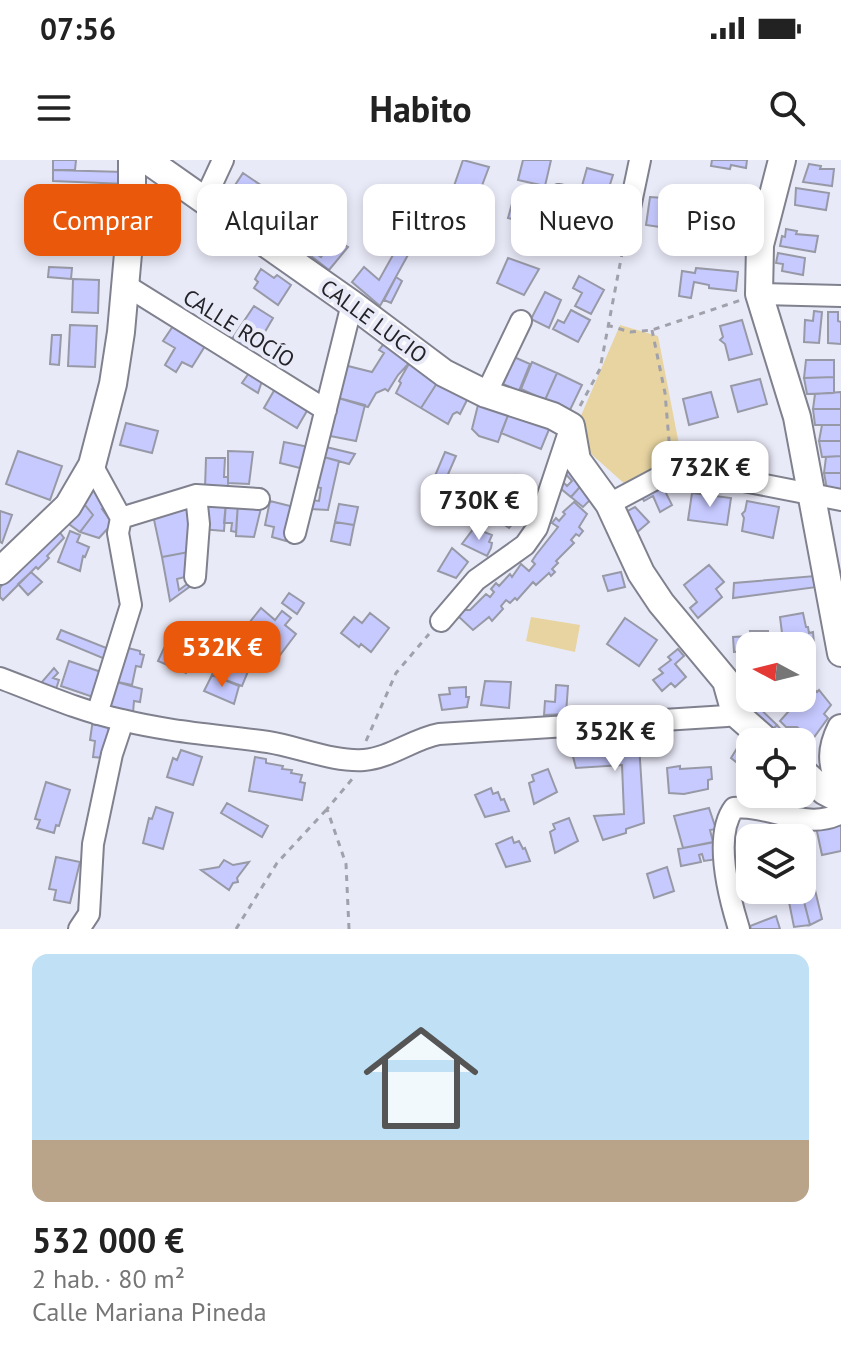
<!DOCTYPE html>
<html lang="es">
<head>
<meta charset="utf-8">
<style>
  :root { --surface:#fff; --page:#f2f2f2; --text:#222; --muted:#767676; --accent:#ea580c }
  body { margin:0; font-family:"PT Sans",sans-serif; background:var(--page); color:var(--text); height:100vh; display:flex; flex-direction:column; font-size:30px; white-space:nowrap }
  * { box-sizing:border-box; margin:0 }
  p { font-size:26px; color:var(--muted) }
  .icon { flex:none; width:44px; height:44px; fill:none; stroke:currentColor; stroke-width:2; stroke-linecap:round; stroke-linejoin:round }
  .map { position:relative; height:769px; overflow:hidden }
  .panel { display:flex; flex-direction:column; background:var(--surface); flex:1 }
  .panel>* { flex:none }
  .top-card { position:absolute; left:24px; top:24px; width:794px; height:72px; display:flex; gap:16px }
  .needle { width:52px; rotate:277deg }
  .fabs { position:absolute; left:736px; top:472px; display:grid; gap:16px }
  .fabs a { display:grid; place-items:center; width:80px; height:80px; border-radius:16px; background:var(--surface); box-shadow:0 4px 12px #0003; font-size:40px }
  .price { position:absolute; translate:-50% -68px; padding:0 18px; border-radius:16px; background:#fff; color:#222; font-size:26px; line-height:52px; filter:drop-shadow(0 2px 4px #0008) }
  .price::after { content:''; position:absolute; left:50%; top:48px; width:24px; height:18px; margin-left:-12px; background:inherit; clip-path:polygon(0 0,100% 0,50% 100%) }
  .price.active { background:var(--accent); color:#fff }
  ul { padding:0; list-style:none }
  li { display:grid; align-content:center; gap:16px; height:424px; padding:0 32px }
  li span { display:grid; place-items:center; height:248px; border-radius:16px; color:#555 }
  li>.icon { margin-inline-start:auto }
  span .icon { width:144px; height:144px; fill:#fffc; stroke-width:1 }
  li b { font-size:34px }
  .pill { padding:0 28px; border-radius:16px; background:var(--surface); box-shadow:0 4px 12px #0003; font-size:28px; line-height:72px }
  .pill.active { background:var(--accent); color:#fff }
  .status { display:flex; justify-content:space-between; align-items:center; height:56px; padding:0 40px; background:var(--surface); direction:ltr }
  .status svg { height:22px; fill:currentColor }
  header { display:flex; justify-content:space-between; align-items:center; height:104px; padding:0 32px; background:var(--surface); font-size:36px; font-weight:700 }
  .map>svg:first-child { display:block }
  .green { fill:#e7d4a1 }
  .building { fill:#c7caff; stroke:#9899a6; stroke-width:2; fill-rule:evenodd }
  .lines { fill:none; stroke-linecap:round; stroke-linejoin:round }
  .minor-casing { stroke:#80818e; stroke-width:24 }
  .tertiary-casing { stroke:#80818e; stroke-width:30 }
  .path { stroke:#a0a1ab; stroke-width:3; stroke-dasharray:6 6; stroke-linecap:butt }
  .minor { stroke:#fff; stroke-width:20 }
  .tertiary { stroke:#fff; stroke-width:26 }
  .labels { text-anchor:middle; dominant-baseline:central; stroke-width:8; stroke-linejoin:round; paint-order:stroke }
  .street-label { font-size:22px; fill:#232328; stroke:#e9eaf8 }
</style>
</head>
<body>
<div class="status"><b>07:56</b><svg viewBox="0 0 49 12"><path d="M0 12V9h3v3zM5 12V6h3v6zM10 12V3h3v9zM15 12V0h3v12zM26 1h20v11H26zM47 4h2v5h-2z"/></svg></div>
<header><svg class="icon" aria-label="menu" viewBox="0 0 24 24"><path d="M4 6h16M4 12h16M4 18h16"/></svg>Habito<svg class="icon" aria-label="search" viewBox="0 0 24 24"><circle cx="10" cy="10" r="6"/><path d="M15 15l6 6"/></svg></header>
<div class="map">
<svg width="841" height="769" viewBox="0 0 841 769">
  <rect width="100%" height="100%" fill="#e9eaf8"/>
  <path class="green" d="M620 165 658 176 682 300 627 326 589 292 577 265Z
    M531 457 580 465 575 492 526 481Z"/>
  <path class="building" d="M53 0H76L75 10H53Z
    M463 0 489 7 478 36 454 26Z
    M523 0H551L545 26 518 20Z
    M712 0H747L746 8 731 5 730 9 711 6Z
    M809 4 821 6 820 9H834L832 26 803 22Z
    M587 8 613 15 605 40 580 33Z
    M53 10 124 12 126 24 53 21Z
    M243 13 268 30 264 34 268 36 258 50 255 48 251 55 226 39Z
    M796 28 829 33 826 50 795 45Z
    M515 33 541 40 534 65 508 58Z
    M719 33 739 37 734 66 717 62 718 54H716Z
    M650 37 663 38 662 47 670 48 667 68 646 65Z
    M282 41 304 56 290 78 268 63Z
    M575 56 601 63 593 89 568 82Z
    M318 69 348 87 329 110 302 89ZM318 79 329 86 321 97 311 90Z
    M786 69 797 71 796 74 818 76 815 92 780 86 782 76 785 77Z
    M398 86 409 93 380 146 352 122 364 107 379 120Z
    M778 93 805 98 803 115 782 111 783 104 776 103Z
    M508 98 539 109 524 135 497 123Z
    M49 107 72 108 71 119 48 117Z
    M696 108 738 112 736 131 709 128V125L694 122 691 138 679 136 682 111 695 113Z
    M261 109 274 118 277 115 291 125 278 145 254 128 258 122 255 119Z
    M579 116 604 130 591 154 575 146 582 133 573 128Z
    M396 117 402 121 391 143 384 140Z
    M73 119 99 120 98 153 72 152Z
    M545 132 561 140 549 168 531 159Z
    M254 146 273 158 252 194 230 182Z
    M571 150 590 160 578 182 553 169 558 160 564 163Z
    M814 151 822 152 819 183 804 182 805 160 813 161Z
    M828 152H838V161L841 162V184L828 183Z
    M742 160 752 194 729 200 725 184 720 180 723 177 720 166Z
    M70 165 97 166 95 207 68 206Z
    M173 166 205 186 192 207 182 202 176 212 165 205 175 188 163 181Z
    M52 175H61L59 205 50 204Z
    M386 181 410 202 398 215 388 231 385 229 376 233 368 247 335 237 344 205 372 212 384 193 379 190Z
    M514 197 530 204 519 231 503 224Z
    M806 200H834V217L804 218Z
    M410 202 439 220 421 248 396 233 401 223 399 221Z
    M532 202 557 213 545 240 521 229Z
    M249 213 262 221 258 233 242 223Z
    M557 213 582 225 569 252 545 240Z
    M834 217V233L807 234 804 218Z
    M760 219 767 244 738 252 731 226Z
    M439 220 468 238 460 254 457 252 453 254 448 264 421 248Z
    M275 229 308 249 297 268 264 248Z
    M711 232 718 257 689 265 683 239Z
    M841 232V249H813L815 234Z
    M335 237 365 245 356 281 325 275Z
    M479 241 510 250 498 282 479 276 472 269Z
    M813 249H841V265H815Z
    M510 250 550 267 541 289 501 273Z
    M126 263 158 271 152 293 120 285Z
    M822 265H841V281H819Z
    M819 281H841V296L822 297Z
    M284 282 309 287 304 309 280 303Z
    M322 286 355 294 349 304 320 296Z
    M18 291 62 306 50 340 6 324Z
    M228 291 253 292 249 324 228 323Z
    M445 292 456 296 439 335 429 330Z
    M320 296 339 301 328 350 310 349 311 340 319 341 321 328 312 326Z
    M841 296V313H824L826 297Z
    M206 298H225L224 317H228V328H205Z
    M569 303 586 320 571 337 560 328 564 323 567 326 572 321 562 310Z
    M824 313H841V329H827Z
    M515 315 532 322 529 329 533 331 527 343 503 331Z
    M586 320 590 340 583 347 571 337Z
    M661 323 672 345 660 352 653 336 644 341 639 332Z
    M94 326 105 347 102 349 110 360V366L99 378 80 372 93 355 81 340Z
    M692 333 731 338 727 365 688 360Z
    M500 338 524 351 509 368 492 356Z
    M81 340 93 355 80 372 66 362Z
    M203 340 226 342 224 371 201 369Z
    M270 341 294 347 286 381 272 377 274 367 265 365Z
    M747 341 779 347 773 378 742 371 744 358 742 354 745 351Z
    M226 342H238L236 372 231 371 232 363H224Z
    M238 342 262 344 254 377 236 376Z
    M574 342 587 354 579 367 583 371 579 376 576 374 571 380 574 383 556 401 558 403 552 409 555 412 551 416 549 413 536 425 533 422 517 440 515 438 510 443 506 440 501 446 503 449 492 461 489 457 473 470 458 456 464 450H470L486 434 490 437 494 432 491 429 496 423 499 426 510 414 512 417 521 404 529 411 535 404 532 401 536 395 558 367 552 363 556 358 559 361 565 354 563 352Z
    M339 344 358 347 354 365 335 362Z
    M187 345 194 391 162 397 153 355Z
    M635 347 649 362 635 374 620 355Z
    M0 351 12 355 2 383 0 382Z
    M335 362 354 365 350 385 331 381Z
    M474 368 492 375 489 382 492 383 491 388 487 396 462 384Z
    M58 370 64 378 47 396 49 398 38 409 36 407 3 440 0 437V428L7 418Z
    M70 371 80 375 77 382 89 387 85 397 83 396 80 411 58 402Z
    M452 388 468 402 456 418 438 411Z
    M194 391 185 417 177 419 179 430 190 422 192 425 170 441 162 397Z
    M709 405 724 422 716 429 722 437 698 458 690 448 697 442 684 425Z
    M31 412 42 422 28 435 18 424Z
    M621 412 625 427 608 431 603 416Z
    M815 416 817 427 733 438 734 423Z
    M289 433 304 443 297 454 282 443Z
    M261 448 275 460 282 451 291 458 285 465 296 474 280 495 264 482 268 478 249 463Z
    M370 453 389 468 371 492 361 484 359 487 341 473 354 457 362 463Z
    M803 453 806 467H808L809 473 813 472 814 484 778 486 775 474 782 473 780 457Z
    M625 458 657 480 639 506 607 484Z
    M61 470 109 489 105 499 57 479Z
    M750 471H768L769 486H750V491L734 492 733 477 751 476Z
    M124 487 140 491V494L144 495 141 507 136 506 132 525 113 521Z
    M164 488 192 501 186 513 158 501Z
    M678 489 684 496 675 504 686 517 675 527 671 523 662 531 653 520 663 513 659 509 671 500 668 497Z
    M220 496 249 509 242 526 212 515Z
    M69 501 101 512 93 537 61 526Z
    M54 508 58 513 53 518 59 520 56 529 41 523Z
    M212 515 239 526 234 544 204 531Z
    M113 521 142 529 140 542 134 541 133 553 107 548Z
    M485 521 511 522 509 548 481 545Z
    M556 525 568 526 566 554 544 555 545 541 555 542Z
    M811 526 817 532 819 530 831 545 824 554 828 558 812 580 797 567H786L780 561Z
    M466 527V537H469L467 547 442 550 439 535 450 534 449 528Z
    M749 538 777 565 768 574 741 546Z
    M93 559 110 561 104 598 93 597 95 581 90 580Z
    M777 565 784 573 794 574 808 584 802 591V582H777L768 574Z
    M638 568 644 663 626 669V673L603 680 594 656 624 654 622 605 576 608 571 589 586 570Z
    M744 577 750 582V613L731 598Z
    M181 590 202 597 193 625 167 617 173 598 177 600Z
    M255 597 266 599V603L283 606 282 609 292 610 291 613 302 615 300 622 305 623 302 640 249 631Z
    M680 606V609L711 607 712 619 708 620V629L684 634 669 633 667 608Z
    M548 609 557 632 534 644 529 623 534 621 532 615Z
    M46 622 70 630 59 666 56 665 54 673 37 668 40 660 35 659Z
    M491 628 493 634 498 632 501 640 504 639 509 651 485 657 475 635Z
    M227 643 268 666 262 677 221 653Z
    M156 647 173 653 163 689 143 683 149 658 152 659Z
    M709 648 716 669 710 670 713 682 683 688 674 656Z
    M569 658 578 681 555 693 550 672 555 669 553 664Z
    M841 663V691L822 695 816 667Z
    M512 677 514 683 519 681 523 689 525 688 530 701 506 707 496 684Z
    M715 682 718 699 704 701 702 694 699 695 701 702 681 706 678 689Z
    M56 697 80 702 70 743 54 740 56 730 49 729Z
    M224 700 233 705 249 702 237 718 238 722 233 723 229 730 201 710 219 707Z
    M667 707 674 731 654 738 647 714Z
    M809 723 811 731 815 730 822 759 810 765 801 730 802 725Z
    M789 730H801L810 765 794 767 788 737 790 736Z
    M776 756 780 769H751L750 766Z"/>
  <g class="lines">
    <defs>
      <path id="minor" d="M559 35 629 56
        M204 41 223 0
        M627 62 640 0
        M127 126 326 250
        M759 134 841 136
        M486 234 521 161
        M92 305 121 358 118 373 131 445 97 554
        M609 344 669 312 688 310 841 340
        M121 358 196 335 259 339
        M295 373 352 144
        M195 417 199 364 196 335
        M441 461 476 420 525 385 537 368 571 266
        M0 518C40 533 80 551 122 560 170 572 219 575 268 582 299 587 333 602 364 600 390 598 413 579 439 574L727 556 735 553
        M79 769 89 754 93 684 112 594 123 561
        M739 769C729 737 713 676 734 648 769 644 807 672 841 653"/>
      <path id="tertiary" d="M147 0 352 144 444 213 486 234 553 256 571 266 577 300 609 344 641 413 661 443 726 521 735 553 768 582
        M782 0 760 85 759 134 797 257 841 493
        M0 411 68 346 92 305 113 224 121 172 132 49V0
        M841 568C831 588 830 604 841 624
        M802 611 824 631 841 640"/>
    </defs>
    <use href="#minor" class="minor-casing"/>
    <use href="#tertiary" class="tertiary-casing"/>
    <path class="path" d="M607 165 630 172 652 170 741 140
      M652 170 665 233 670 292
      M580 246 600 209 625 78
      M366 581 396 513 429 474
      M236 769 277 703 327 649
      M349 769 346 704 327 649 353 618"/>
    <use href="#minor" class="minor"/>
    <use href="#tertiary" class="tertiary"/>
  </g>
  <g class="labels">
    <g class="street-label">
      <text transform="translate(374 161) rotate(36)">CALLE LUCIO</text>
      <text transform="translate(239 168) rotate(32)">CALLE ROCÍO</text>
    </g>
  </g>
</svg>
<div class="fabs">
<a><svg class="needle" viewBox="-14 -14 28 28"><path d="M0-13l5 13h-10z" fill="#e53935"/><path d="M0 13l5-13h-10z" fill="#767676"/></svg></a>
<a><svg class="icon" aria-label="locate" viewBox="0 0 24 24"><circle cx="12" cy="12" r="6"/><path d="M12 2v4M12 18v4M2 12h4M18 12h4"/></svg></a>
<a><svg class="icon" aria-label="layers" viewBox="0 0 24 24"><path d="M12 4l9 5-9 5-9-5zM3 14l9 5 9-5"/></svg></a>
</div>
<b class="price" style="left:710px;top:349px">732K €</b>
<b class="price" style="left:479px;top:382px">730K €</b>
<b class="price active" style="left:222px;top:529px">532K €</b>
<b class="price" style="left:615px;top:613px">352K €</b>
<div class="top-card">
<a class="pill active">Comprar</a>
<a class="pill">Alquilar</a>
<a class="pill">Filtros</a>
<a class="pill">Nuevo</a>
<a class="pill">Piso</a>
</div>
</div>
<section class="panel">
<ul>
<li><span style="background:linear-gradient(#bfe0f5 75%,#b9a48a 0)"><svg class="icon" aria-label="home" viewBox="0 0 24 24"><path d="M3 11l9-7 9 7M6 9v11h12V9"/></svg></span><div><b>532 000 €</b><p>2 hab. · 80 m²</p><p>Calle Mariana Pineda</p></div></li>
</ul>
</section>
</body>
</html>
